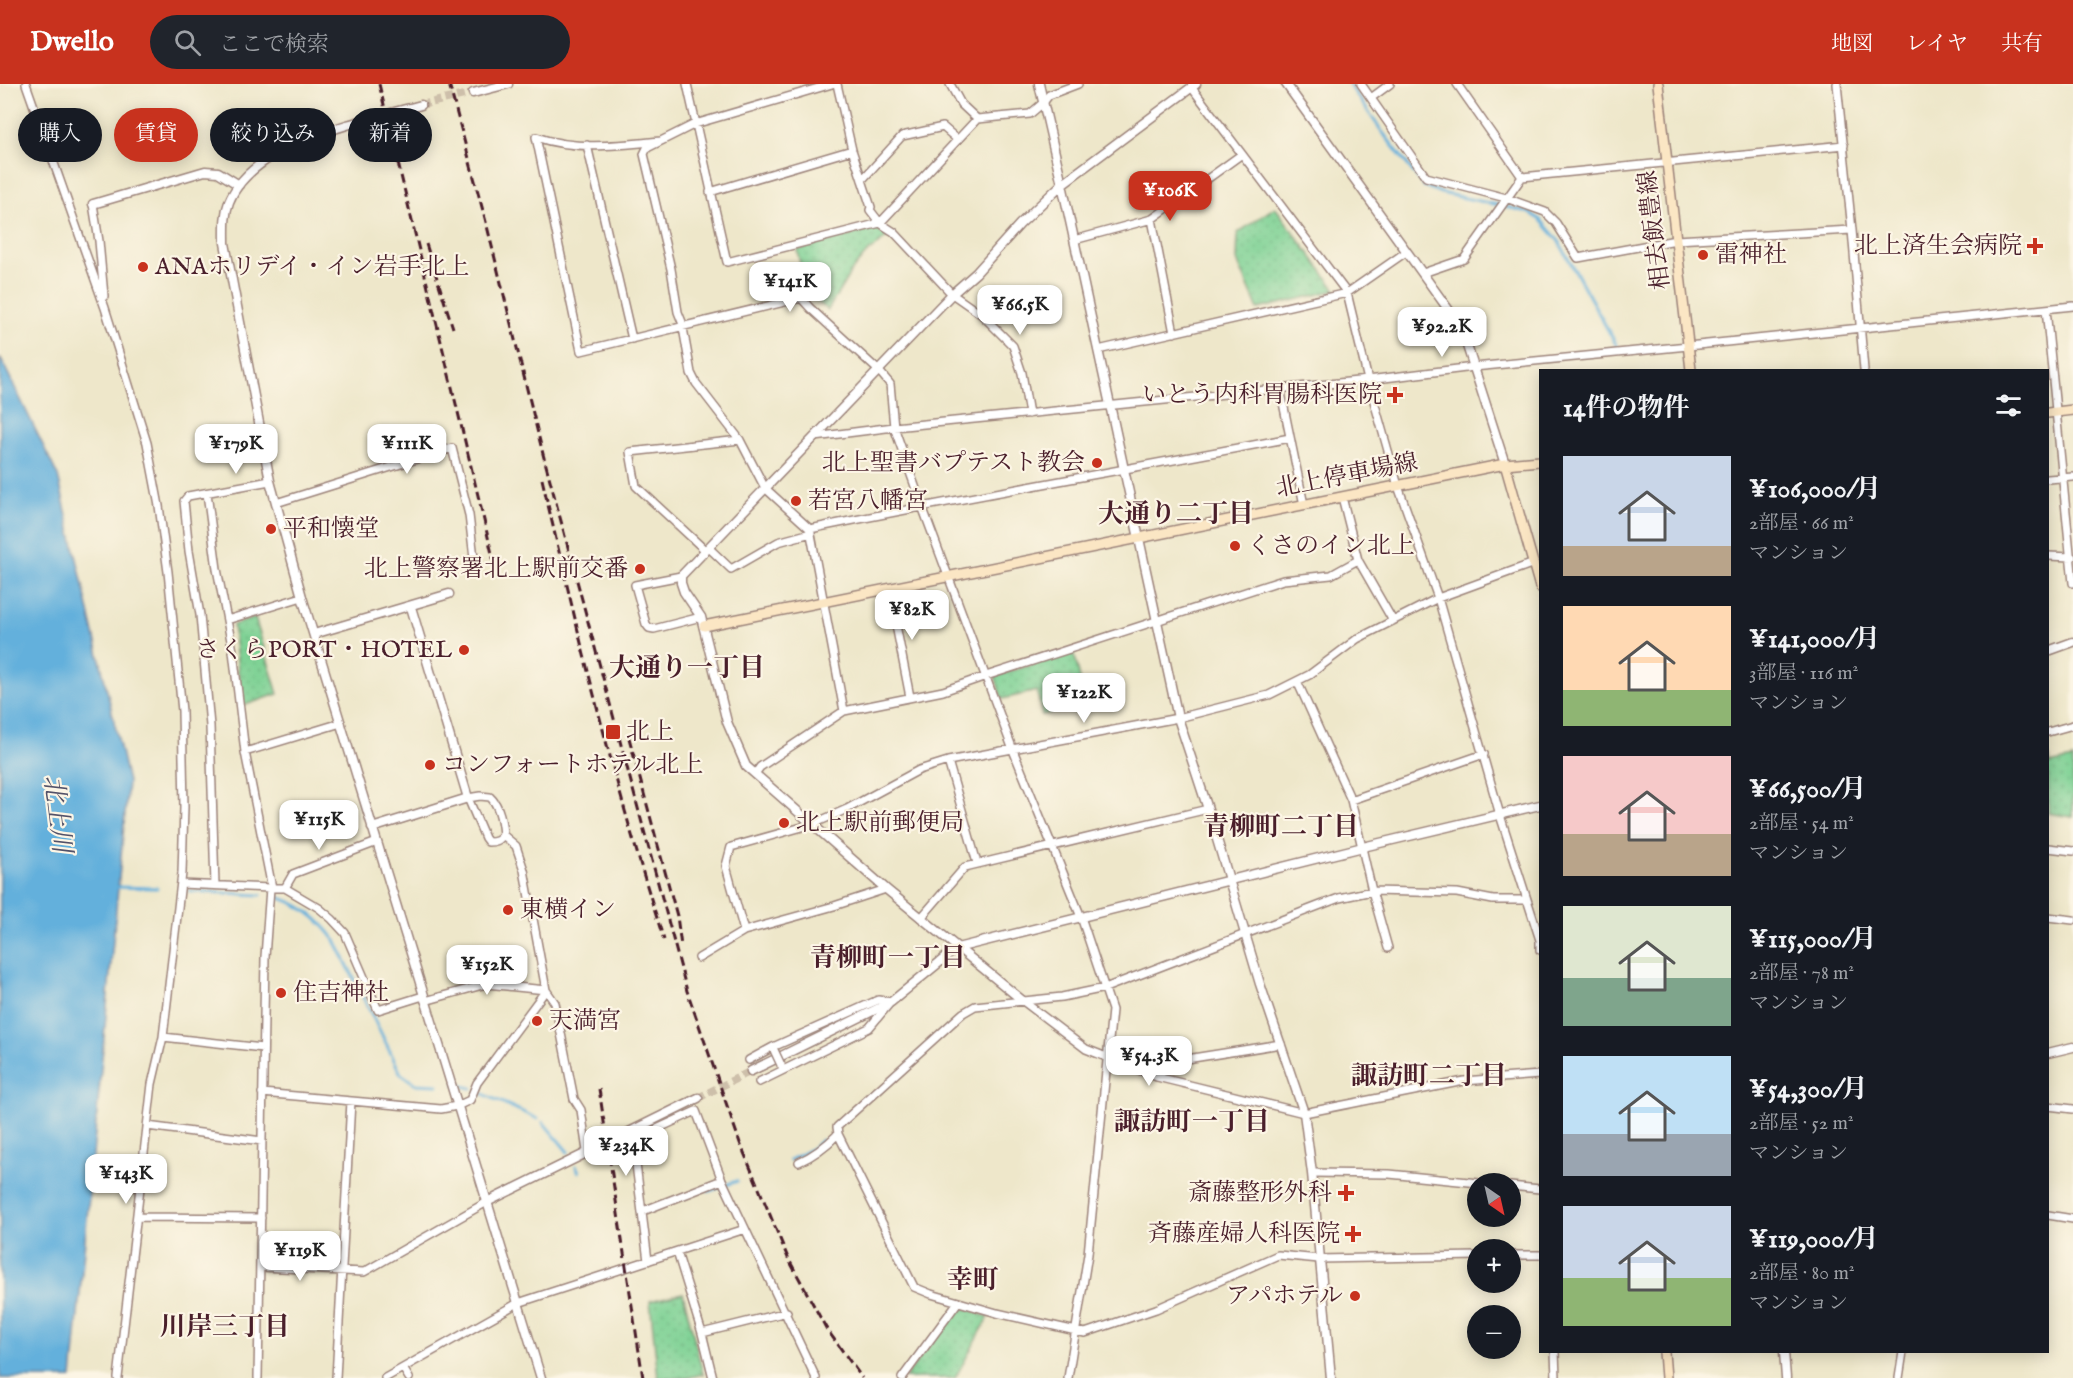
<!DOCTYPE html>
<html lang="ja">
<head>
<meta charset="utf-8">
<style>
  :root { --surface:#171b24; --page:#20242c; --text:#f1f3f6; --muted:#9ea1a6; --accent:#c8321e }
  body { margin:0; font-family:"IM FELL English","Noto Serif JP",serif; background:var(--page); color:var(--text); height:100vh; display:flex; flex-direction:column; font-size:22px; white-space:nowrap }
  * { box-sizing:border-box; margin:0 }
  p { font-size:20px; color:var(--muted) }
  .icon { flex:none; width:33px; height:33px; fill:none; stroke:currentColor; stroke-width:2; stroke-linecap:round; stroke-linejoin:round }
  .map { position:relative; flex:1; overflow:hidden }
  .side { position:absolute; left:1539px; top:285px; width:510px; height:984px; display:flex; flex-direction:column; background:var(--surface); border-radius:0px; box-shadow:0 3px 15px #0003 }
  .side>* { flex:none }
  .hud { position:absolute; left:18px; top:24px; width:570px; height:54px; display:flex; gap:12px }
  .needle { width:39px; rotate:146deg }
  .buttons { position:absolute; left:1467px; top:1089px; display:grid; gap:12px }
  .buttons a { display:grid; place-items:center; width:54px; height:54px; border-radius:50%; background:var(--surface); box-shadow:0 3px 15px #0003; font-size:30px }
  .price { position:absolute; translate:-50% -51px; padding:0 14px; border-radius:12px; background:#fff; color:#222; font-size:20px; line-height:39px; filter:drop-shadow(0 2px 3px #0008) }
  .price::after { content:''; position:absolute; left:50%; top:36px; width:18px; height:14px; margin-left:-9px; background:inherit; clip-path:polygon(0 0,100% 0,50% 100%) }
  .price.active { background:var(--accent); color:#fff }
  ul { padding:0; list-style:none }
  li { display:flex; align-items:center; gap:18px; height:150px; padding:0 24px }
  li span { display:grid; place-items:center; flex:none; width:168px; height:120px; border-radius:0px; color:#555 }
  li>.icon { margin-inline-start:auto }
  span .icon { width:72px; height:72px; fill:#fffc; stroke-width:1 }
  li b { font-size:26px }
  h2 { display:flex; justify-content:space-between; align-items:center; height:72px; padding:0 24px; font-size:26px }
  .tag { padding:0 21px; border-radius:27px; background:var(--surface); box-shadow:0 3px 15px #0003; font-size:21px; line-height:54px }
  .tag.active { background:var(--accent); color:#fff }
  header { display:flex; align-items:center; gap:36px; box-sizing:border-box; height:84px; padding:0 30px; background:var(--accent); color:#fff }
  header strong { font-size:28px }
  nav { display:flex; gap:33px; margin-inline-start:auto; font-size:21px }
  .search { width:420px; height:54px; background:var(--page); display:flex; align-items:center; gap:15px; box-sizing:border-box; padding:0 21px; border-radius:33px; color:var(--muted); font-size:22px }
  .map>svg:first-child { display:block }
  .park { fill:url(#park-dots); stroke:#647860; stroke-width:1.5 }
  .water { fill:#63b0dc; stroke:#566884; stroke-width:1.5 }
  .lines { fill:none; stroke-linecap:round; stroke-linejoin:round }
  .stream { stroke:#63b0dc; stroke-width:3 }
  .tertiary-tunnel { stroke:#cdbfaa; stroke-width:8; stroke-dasharray:8 4; stroke-linecap:butt }
  .minor-casing { stroke:#9c837a; stroke-width:10 }
  .tertiary-casing { stroke:#9c837a; stroke-width:11 }
  .secondary-casing { stroke:#9c837a; stroke-width:12 }
  .minor { stroke:#fff; stroke-width:7 }
  .tertiary { stroke:#fff; stroke-width:8 }
  .secondary { stroke:#fbe6c4; stroke-width:9 }
  .rail { stroke:#4a1f2b; stroke-width:3; stroke-dasharray:9 4.5; stroke-linecap:butt }
  .minor-bridge-casing { stroke:#9c837a; stroke-width:10; stroke-linecap:butt }
  .minor-bridge { stroke:#fff; stroke-width:7 }
  .poi-dot { fill:#c8321e; stroke:#fcf5e5; stroke-width:2 }
  .labels { text-anchor:middle; dominant-baseline:central; stroke-width:4.5; stroke-linejoin:round; paint-order:stroke }
  .street-label { font-size:24px; fill:#4a1f2b; stroke:#fcf5e5 }
  .poi-label { font-size:24px; fill:#4a1f2b; stroke:#fcf5e5; text-anchor:start }
  .neighbourhood-label { font-size:26px; font-weight:bold; fill:#4a1f2b; stroke:#fcf5e5 }
  .water-label { font-size:26px; font-style:italic; fill:#535269; stroke:#fcf5e5 }
</style>
</head>
<body>
<header>
<strong>Dwello</strong>
<div class="search"><svg class="icon" aria-label="search" viewBox="0 0 24 24"><circle cx="10" cy="10" r="6"/><path d="M15 15l6 6"/></svg>ここで検索</div>
<nav><a>地図</a><a>レイヤ</a><a>共有</a></nav>
</header>
<div class="map">
<svg width="2073" height="1294" viewBox="0 0 2073 1294">
  <defs>
    <pattern id="park-dots" width="8" height="8" patternUnits="userSpaceOnUse" patternTransform="scale(1.5)"><rect width="8" height="8" fill="#7fd295"/><path d="M2 2h.1M6 6h.1" fill="none" stroke="#6fb481" stroke-width="1.8" stroke-linecap="round"/></pattern>
  </defs>
  <rect width="100%" height="100%" fill="#fcf5e5"/>
  <filter id="ink" filterUnits="userSpaceOnUse"><feTurbulence type="fractalNoise" baseFrequency=".0167" numOctaves="2"/><feDisplacementMap in="SourceGraphic" scale="12" xChannelSelector="R" yChannelSelector="G"/><feConvolveMatrix kernelMatrix="1 2 1 2 8 2 1 2 1" color-interpolation-filters="sRGB"/></filter>
  <filter id="wash" filterUnits="userSpaceOnUse"><feTurbulence type="fractalNoise" baseFrequency=".008" numOctaves="4" result="noise"/><feDisplacementMap in="SourceGraphic" scale="24" xChannelSelector="R" yChannelSelector="G"/><feGaussianBlur stdDeviation="1.35" result="paint"/><feColorMatrix in="noise" values="0 0 0 0 0 0 0 0 0 0 0 0 0 0 0 0 0 1.4 0 .05"/><feComposite in="paint" operator="in"/></filter>
  <g filter="url(#wash)">
    <rect width="100%" height="100%" fill="#eee7ca"/>
    <path class="park" d="M1275 123 1336 206 1258 225 1237 176 1238 149Z
      M876 144 887 153 865 171 850 189 828 226 806 209 797 166Z
      M255 534 278 610 242 622 233 541Z
      M1074 568 1086 622 1042 631 1037 607 1002 615 995 592Z
      M2048 672 2050 680 2073 675V733L2048 729Z
      M683 1209 703 1290 687 1294H658L650 1217Z
      M959 1222 989 1233 955 1294H905Z"/>
    <path class="water" d="M0 273 58 392 128 698 72 1294H0Z"/>
    <g class="lines">
      <path class="stream" d="M1349 0 1383 49 1424 102 1441 109 1508 123 1530 129 1540 135 1558 156 1618 264
        M114 803 157 804
        M189 807 261 811
        M274 812C300 819 320 835 335 856L401 990 416 1000 438 1001
        M455 1000 472 1004
        M479 1008 538 1035
        M543 1038 568 1068
        M790 1076 813 1064 822 1056
        M576 1082 579 1088
        M709 1107 737 1097"/>
    </g>
  </g>
  <g filter="url(#ink)">
    <g class="lines">
      <path class="tertiary-tunnel" d="M421 21 473 9
        M698 1014 751 987"/>
      <defs>
        <path id="minor" d="M26 0 105 224 147 359 159 422 168 488 182 627 184 723 182 789 163 953 152 1000 118 1294
          M687 0 727 178 880 139 977 35 1030 30 1043 19 1049 11 1078 0
          M832 0 695 40 647 64 644 70 671 185 678 228 682 238 691 289 696 299 740 356 765 404 810 445C970 412 1131 385 1290 354
          M837 0 852 66 871 123 870 126 880 139 894 148 952 210 982 231 1013 262 1022 289 1029 330
          M950 0 961 20 977 35
          M1361 0 1426 93 1506 114 1545 128 1556 139 1578 174 1676 156 1852 146
          M1457 0 1522 93
          M1837 0 1852 146 1864 286
          M1192 4 1347 209 1368 296 1398 402 1438 514 1500 731 1540 856V866
          M1371 14 1390 0
          M661 57C621 61 575 67 536 53L581 267 801 214 810 224 879 287 890 300 894 343 922 422 1013 666 1081 833 1112 926 1088 1170 1068 1294
          M587 61 632 255
          M862 96 902 52 943 43 958 56
          M710 108 852 66
          M93 120 99 157 104 212
          M1152 135 1174 249
          M1074 156 1152 135 1242 70
          M1423 189 1464 175 1522 93 1844 61
          M2046 225 2073 499
          M1098 266 1347 209 1406 168
          M1280 304 1304 421
          M815 353 894 343 1368 296 1474 283 1688 262 2073 222
          M2048 395 2073 393
          M207 409 217 485 233 567 245 668 272 804H285L319 824 332 835 345 849 378 926 423 912
          M1342 413 1358 476 1393 537
          M276 419 452 364 469 431 474 474
          M810 445 844 627
          M709 464 731 485 778 458 811 449
          M706 467 636 402 630 368 740 356
          M2048 472 2072 473
          M681 492 635 501 646 540 649 544 654 545 701 533
          M889 505 910 613
          M227 536 302 513
          M1297 597 1351 716 1372 807 1388 864
          M2048 648 2073 641
          M245 668 341 639
          M948 677 977 779
          M755 690 760 683 844 627 943 607 986 592 1283 496 1331 491 1358 476
          M480 712 490 713C500 722 502 738 503 751 499 757 495 758 488 758L485 754 468 714Z
          M1351 716 1484 670
          M503 751 516 762 524 786 546 906 555 919 574 1015 581 1026 587 1067
          M2048 764 2073 767
          M181 800 270 804 265 873 258 1294
          M215 801 210 642 200 531 189 467 184 417 188 412 270 397
          M285 804 293 790 377 758
          M2048 833 2073 836
          M921 834 965 783 1208 725
          M744 847 726 782 731 763 813 740 847 725 919 686 948 677 1178 634 1269 611 1309 591 1357 555 1438 514 1534 479
          M699 874 744 847 834 822 886 805
          M425 917 486 900 546 906
          M1023 917 1086 965 1157 993 1304 1029 1464 997 1540 991
          M163 953 263 964
          M749 976 773 963 878 916 891 918
          M1157 993 1174 977 1281 960
          M759 998 869 944 889 920
          M262 1009 441 1025 457 1022 470 1016 477 999 546 906
          M2048 1022 2073 1025
          M147 1042 262 1057
          M838 1050 914 1203 931 1210 997 1229 1085 1249 1156 1225 1278 1171 1319 1175 1478 1172
          M799 1078C815 1071 826 1062 838 1050L837 1043 963 929 975 922 1062 913 1105 904 1339 814 1372 807 1457 809 1493 816H1526
          M1312 1089 1389 1090 1489 1100
          M1510 1102 1540 1105
          M643 1127 722 1096
          M2048 1131 2073 1135
          M137 1133 261 1134
          M677 1168 702 1249 713 1294
          M1510 1171H1540
          M648 1177 633 1056 696 1027 722 1096 816 1294
          M261 1183 364 1188 487 1118
          M702 1249 787 1228
          M1555 1268 1556 1294
          M403 1284 409 1294
          M336 1294 351 1017
          M385 1294 518 1219 745 1145
          M902 1294 958 1218
          M1899 1294 1903 1268"/>
        <path id="tertiary" d="M1039 0 1062 100 1178 634 1208 725 1260 900 1304 1029 1312 1089 1331 1294
          M1286 0 1461 243 1505 380
          M473 9 508 0
          M421 21C364 37 253 57 229 118 224 131 225 145 225 159L270 397 302 513 541 1294
          M93 120 205 87 218 88 239 101
          M314 550 449 510
          M2048 567 2073 558
          M372 744 468 714 411 523
          M1023 917 886 805 746 682 727 638 701 533 684 508 681 499V492L952 210 976 189 1020 140 1062 100 1196 0
          M2048 969 2073 963
          M751 987 891 918 957 864 1363 763 1540 721
          M487 1118 698 1014
          M1784 1268 1786 1294"/>
        <path id="secondary" d="M1658 0 1691 286
          M2048 329 2073 326
          M1505 380 1540 503
          M704 542 1505 380 1540 377
          M1664 1268 1666 1294"/>
      </defs>
      <use href="#minor" class="minor-casing"/>
      <use href="#tertiary" class="tertiary-casing"/>
      <use href="#secondary" class="secondary-casing"/>
      <use href="#minor" class="minor"/>
      <use href="#tertiary" class="tertiary"/>
      <use href="#secondary" class="secondary"/>
      <path class="rail" d="M379 0 494 478
        M449 0 486 138 543 370 687 907 740 1059 788 1174 826 1244 862 1294
        M426 160 453 244
        M542 395C578 550 615 705 664 856
        M629 654 677 832 681 862
        M599 1005 643 1294"/>
      <defs>
        <path id="minor-bridge" d="M774 966 781 981"/>
      </defs>
      <use href="#minor-bridge" class="minor-bridge-casing"/>
      <use href="#minor-bridge" class="minor-bridge"/>
    </g>
  </g>
  <g class="poi-dot">
    <path d="M2032 153h6v6h6v6h-6v6h-6v-6h-6v-6h6z"/>
    <circle cx="1703" cy="171" r="6"/>
    <circle cx="143" cy="183" r="6"/>
    <path d="M1392 302h6v6h6v6h-6v6h-6v-6h-6v-6h6z"/>
    <circle cx="1097" cy="379" r="6"/>
    <circle cx="796" cy="417" r="6"/>
    <circle cx="271" cy="445" r="6"/>
    <circle cx="1235" cy="462" r="6"/>
    <circle cx="640" cy="485" r="6"/>
    <circle cx="464" cy="566" r="6"/>
    <rect x="605" y="640" width="16" height="16" rx="3"/>
    <circle cx="430" cy="681" r="6"/>
    <circle cx="784" cy="739" r="6"/>
    <circle cx="508" cy="826" r="6"/>
    <circle cx="281" cy="909" r="6"/>
    <circle cx="537" cy="937" r="6"/>
    <path d="M1343 1100h6v6h6v6h-6v6h-6v-6h-6v-6h6z"/>
    <path d="M1350 1141h6v6h6v6h-6v6h-6v-6h-6v-6h6z"/>
    <circle cx="1355" cy="1212" r="6"/>
  </g>
  <g class="labels">
    <g class="street-label">
      <text transform="translate(1655 146) rotate(-97)">相去飯豊線</text>
      <text transform="translate(1347 392) rotate(-11)">北上停車場線</text>
    </g>
    <g class="poi-label">
      <text x="2022" y="162" text-anchor="end">北上済生会病院</text>
      <text x="1715" y="171">雷神社</text>
      <text x="155" y="183">ANAホリデイ・イン岩手北上</text>
      <text x="1382" y="311" text-anchor="end">いとう内科胃腸科医院</text>
      <text x="1085" y="379" text-anchor="end">北上聖書バプテスト教会</text>
      <text x="808" y="417">若宮八幡宮</text>
      <text x="283" y="445">平和懐堂</text>
      <text x="1247" y="462">くさのイン北上</text>
      <text x="628" y="485" text-anchor="end">北上警察署北上駅前交番</text>
      <text x="452" y="566" text-anchor="end">さくらPORT・HOTEL</text>
      <text x="626" y="648">北上</text>
      <text x="442" y="681">コンフォートホテル北上</text>
      <text x="796" y="739">北上駅前郵便局</text>
      <text x="520" y="826">東横イン</text>
      <text x="293" y="909">住吉神社</text>
      <text x="549" y="937">天満宮</text>
      <text x="1332" y="1109" text-anchor="end">斎藤整形外科</text>
      <text x="1340" y="1150" text-anchor="end">斉藤産婦人科医院</text>
      <text x="1343" y="1212" text-anchor="end">アパホテル</text>
    </g>
    <g class="neighbourhood-label">
      <text x="1176" y="430">大通り二丁目</text>
      <text x="687" y="584">大通り一丁目</text>
      <text x="1281" y="743">青柳町二丁目</text>
      <text x="888" y="874">青柳町一丁目</text>
      <text x="1429" y="992">諏訪町二丁目</text>
      <text x="1192" y="1038">諏訪町一丁目</text>
      <text x="973" y="1196">幸町</text>
      <text x="225" y="1243">川岸三丁目</text>
    </g>
    <g class="water-label">
      <text transform="translate(57 730) rotate(83)">北上川</text>
    </g>
  </g>
</svg>
<div class="buttons">
<a><svg class="needle" viewBox="-14 -14 28 28"><path d="M0-13l5 13h-10z" fill="#e53935"/><path d="M0 13l5-13h-10z" fill="#9ea1a6"/></svg></a>
<a>+</a>
<a>−</a>
</div>
<b class="price active" style="left:1170px;top:138px">¥106K</b>
<b class="price" style="left:790px;top:229px">¥141K</b>
<b class="price" style="left:1020px;top:252px">¥66.5K</b>
<b class="price" style="left:1442px;top:274px">¥92.2K</b>
<b class="price" style="left:236px;top:391px">¥179K</b>
<b class="price" style="left:407px;top:391px">¥111K</b>
<b class="price" style="left:912px;top:557px">¥82K</b>
<b class="price" style="left:1084px;top:640px">¥122K</b>
<b class="price" style="left:319px;top:767px">¥115K</b>
<b class="price" style="left:487px;top:912px">¥152K</b>
<b class="price" style="left:1149px;top:1003px">¥54.3K</b>
<b class="price" style="left:626px;top:1093px">¥234K</b>
<b class="price" style="left:126px;top:1121px">¥143K</b>
<b class="price" style="left:300px;top:1198px">¥119K</b>
<div class="hud">
<a class="tag">購入</a>
<a class="tag active">賃貸</a>
<a class="tag">絞り込み</a>
<a class="tag">新着</a>
</div>
<section class="side">
<h2>14件の物件<svg class="icon" aria-label="filters" viewBox="0 0 24 24"><path d="M4 7h16M4 17h16"/><circle cx="9" cy="7" r="2"/><circle cx="15" cy="17" r="2"/></svg></h2>
<ul>
<li><span style="background:linear-gradient(#c9d6e8 75%,#b9a48a 0)"><svg class="icon" aria-label="home" viewBox="0 0 24 24"><path d="M3 11l9-7 9 7M6 9v11h12V9"/></svg></span><div><b>¥106,000/月</b><p>2部屋 · 66 m²</p><p>マンション</p></div></li>
<li><span style="background:linear-gradient(#ffd9b3 70%,#8fb573 0)"><svg class="icon" aria-label="home" viewBox="0 0 24 24"><path d="M3 11l9-7 9 7M6 9v11h12V9"/></svg></span><div><b>¥141,000/月</b><p>3部屋 · 116 m²</p><p>マンション</p></div></li>
<li><span style="background:linear-gradient(#f6c9c9 65%,#b9a48a 0)"><svg class="icon" aria-label="home" viewBox="0 0 24 24"><path d="M3 11l9-7 9 7M6 9v11h12V9"/></svg></span><div><b>¥66,500/月</b><p>2部屋 · 54 m²</p><p>マンション</p></div></li>
<li><span style="background:linear-gradient(#dfe7d0 60%,#7fa58c 0)"><svg class="icon" aria-label="home" viewBox="0 0 24 24"><path d="M3 11l9-7 9 7M6 9v11h12V9"/></svg></span><div><b>¥115,000/月</b><p>2部屋 · 78 m²</p><p>マンション</p></div></li>
<li><span style="background:linear-gradient(#bfe0f5 65%,#9aa5b1 0)"><svg class="icon" aria-label="home" viewBox="0 0 24 24"><path d="M3 11l9-7 9 7M6 9v11h12V9"/></svg></span><div><b>¥54,300/月</b><p>2部屋 · 52 m²</p><p>マンション</p></div></li>
<li><span style="background:linear-gradient(#c9d6e8 60%,#8fb573 0)"><svg class="icon" aria-label="home" viewBox="0 0 24 24"><path d="M3 11l9-7 9 7M6 9v11h12V9"/></svg></span><div><b>¥119,000/月</b><p>2部屋 · 80 m²</p><p>マンション</p></div></li>
</ul>
</section>
</div>
</body>
</html>
